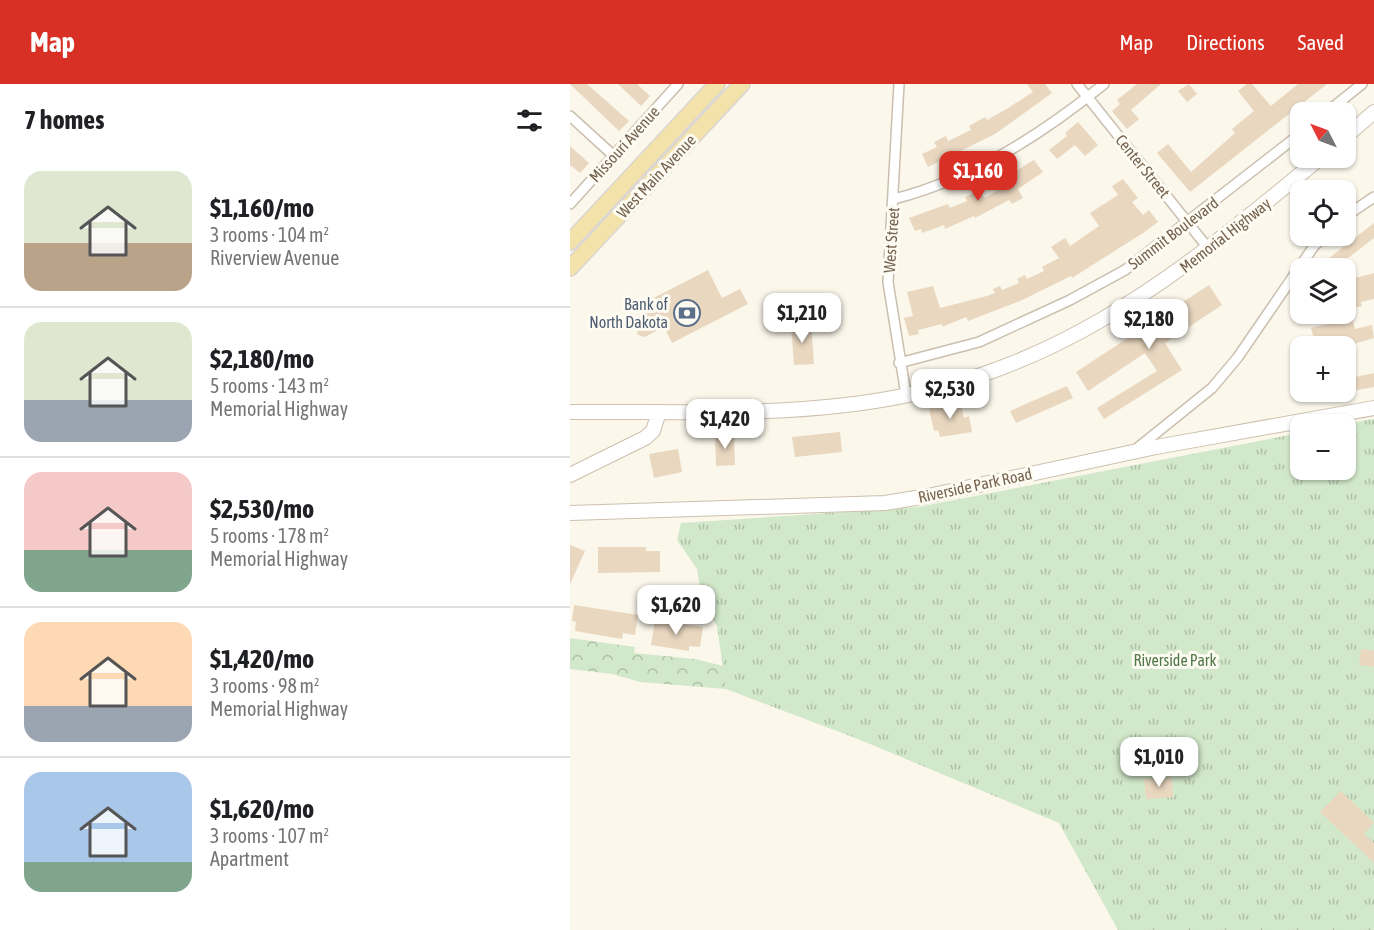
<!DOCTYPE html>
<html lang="en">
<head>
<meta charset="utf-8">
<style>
  :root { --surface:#fff; --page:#f2f2f2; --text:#202124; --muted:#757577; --line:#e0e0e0; --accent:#d93025 }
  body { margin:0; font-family:"Asap Condensed",sans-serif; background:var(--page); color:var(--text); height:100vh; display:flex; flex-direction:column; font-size:22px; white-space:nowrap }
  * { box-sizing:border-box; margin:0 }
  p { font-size:20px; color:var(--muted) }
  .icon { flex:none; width:33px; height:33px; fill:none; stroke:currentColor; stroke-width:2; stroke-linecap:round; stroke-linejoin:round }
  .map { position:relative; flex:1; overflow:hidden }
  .panel { display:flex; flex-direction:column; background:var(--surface); width:570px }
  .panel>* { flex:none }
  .needle { width:39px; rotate:312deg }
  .controls { position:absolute; left:720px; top:18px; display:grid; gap:12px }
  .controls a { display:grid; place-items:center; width:66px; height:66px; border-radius:12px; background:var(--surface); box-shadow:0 2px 4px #0004; font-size:30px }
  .price { position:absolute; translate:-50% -51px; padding:0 14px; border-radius:12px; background:#fff; color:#222; font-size:20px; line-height:39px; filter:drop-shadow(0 2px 3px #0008) }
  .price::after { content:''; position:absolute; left:50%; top:36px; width:18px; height:14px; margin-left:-9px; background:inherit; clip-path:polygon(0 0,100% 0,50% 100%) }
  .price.on { background:var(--accent); color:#fff }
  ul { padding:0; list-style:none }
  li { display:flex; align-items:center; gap:18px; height:150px; padding:0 24px }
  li+li { border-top:2px solid var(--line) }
  li span { display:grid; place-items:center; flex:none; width:168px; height:120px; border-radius:18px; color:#555 }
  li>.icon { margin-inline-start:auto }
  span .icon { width:72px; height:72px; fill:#fffc; stroke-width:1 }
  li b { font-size:26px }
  h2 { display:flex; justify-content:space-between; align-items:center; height:72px; padding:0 24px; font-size:26px }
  header { display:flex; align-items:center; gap:36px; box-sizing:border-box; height:84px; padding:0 30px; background:var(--accent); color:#fff }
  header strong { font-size:28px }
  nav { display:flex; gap:33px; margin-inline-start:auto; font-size:21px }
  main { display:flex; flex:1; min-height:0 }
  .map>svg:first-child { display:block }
  .forest { fill:url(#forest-crowns) }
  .park { fill:url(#park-tufts) }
  .building { fill:#e9d7c0 }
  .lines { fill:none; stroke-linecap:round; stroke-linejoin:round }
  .street-casing { stroke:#cbbfaf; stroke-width:12 }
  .secondary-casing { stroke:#cdc0ae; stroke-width:16 }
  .primary-casing { stroke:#dbd6d2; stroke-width:18 }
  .street { stroke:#fff; stroke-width:9 }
  .secondary { stroke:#fff; stroke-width:14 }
  .primary { stroke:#f3e3ab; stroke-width:15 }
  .labels { text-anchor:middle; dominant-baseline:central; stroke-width:6; stroke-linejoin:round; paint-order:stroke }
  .street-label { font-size:16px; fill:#756350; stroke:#fefbf2 }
  .service-label { font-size:16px; fill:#4e5e75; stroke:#fefbf2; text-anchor:end }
  .park-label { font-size:16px; fill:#507949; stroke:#fefbf2 }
</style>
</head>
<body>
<header>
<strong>Map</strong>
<nav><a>Map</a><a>Directions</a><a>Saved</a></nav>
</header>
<main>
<section class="panel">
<h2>7 homes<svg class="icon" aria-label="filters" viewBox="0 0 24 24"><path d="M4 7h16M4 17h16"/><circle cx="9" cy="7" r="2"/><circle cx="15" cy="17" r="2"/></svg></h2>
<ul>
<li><span style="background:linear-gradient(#dfe7d0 60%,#b9a48a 0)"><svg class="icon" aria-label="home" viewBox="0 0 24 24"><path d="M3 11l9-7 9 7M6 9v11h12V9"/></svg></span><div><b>$1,160/mo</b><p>3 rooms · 104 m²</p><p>Riverview Avenue</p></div></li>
<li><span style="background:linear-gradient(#dfe7d0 65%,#9aa5b1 0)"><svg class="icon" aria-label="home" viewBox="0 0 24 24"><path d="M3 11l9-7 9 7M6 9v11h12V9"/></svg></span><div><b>$2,180/mo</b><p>5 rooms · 143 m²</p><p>Memorial Highway</p></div></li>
<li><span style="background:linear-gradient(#f6c9c9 65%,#7fa58c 0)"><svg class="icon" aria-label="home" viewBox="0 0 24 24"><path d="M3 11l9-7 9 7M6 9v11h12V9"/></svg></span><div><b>$2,530/mo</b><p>5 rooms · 178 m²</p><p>Memorial Highway</p></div></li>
<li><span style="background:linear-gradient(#ffd9b3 70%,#9aa5b1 0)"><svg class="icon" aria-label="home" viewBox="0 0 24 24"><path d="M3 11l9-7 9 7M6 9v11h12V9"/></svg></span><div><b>$1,420/mo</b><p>3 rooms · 98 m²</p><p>Memorial Highway</p></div></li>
<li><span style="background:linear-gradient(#a9c7e8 75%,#7fa58c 0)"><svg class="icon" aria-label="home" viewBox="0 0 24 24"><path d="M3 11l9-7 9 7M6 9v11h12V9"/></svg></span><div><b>$1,620/mo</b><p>3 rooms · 107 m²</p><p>Apartment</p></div></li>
</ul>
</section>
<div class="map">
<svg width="804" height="846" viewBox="0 0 804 846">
  <defs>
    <pattern id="forest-crowns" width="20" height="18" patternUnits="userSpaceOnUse" patternTransform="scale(1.5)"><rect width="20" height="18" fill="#d2e8ca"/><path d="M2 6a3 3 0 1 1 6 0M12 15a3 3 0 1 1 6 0" fill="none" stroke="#afc0a6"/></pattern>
    <pattern id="park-tufts" width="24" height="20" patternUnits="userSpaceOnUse" patternTransform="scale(1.5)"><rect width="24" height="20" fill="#d2e8ca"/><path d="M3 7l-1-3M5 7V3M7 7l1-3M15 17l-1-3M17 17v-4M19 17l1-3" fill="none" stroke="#afc0a6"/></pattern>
  </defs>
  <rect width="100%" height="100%" fill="#fbf7eb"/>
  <path class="forest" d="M0 554 65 563 64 569 125 575 153 582 156 605 70 598 42 590 0 585Z"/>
  <path class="park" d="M804 335V846H548L489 739 288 655 156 605 147 542 133 521 127 485 107 456 111 439 348 423 730 349V386H776L773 340Z"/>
  <path class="building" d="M0 0H17L59 37 49 47Z
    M48 0H67L80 12 71 22Z
    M457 0H475L482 9 425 50 358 83 352 70 367 63 364 58 376 52 378 57 401 46 399 42 415 33 417 36 438 24 463 8Z
    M567 0H591L561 26 569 35 557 45 542 27 550 20 547 16Z
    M619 0 627 10 617 18 608 7Z
    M677 0H682L701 22 728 0H757L620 108 587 69 598 60 621 88 665 49 662 45 684 27 668 7Z
    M508 38 528 61 515 72 505 61 487 75 479 66 497 52 495 49Z
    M0 62 19 79 10 89 0 81Z
    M464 76 473 88 448 105 453 114 442 120 439 116 405 134 404 132 375 145 374 141 352 149 351 145 345 147 339 134 378 120 380 124 397 117 395 113 410 106 414 114 432 104 429 97Z
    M553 95 568 114 562 118 573 131 579 126 588 138 573 149 502 194 501 192 450 217 398 237 396 233 372 243V240L348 246 349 250 339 252 334 234 343 232 337 208 363 202 370 224 417 212 425 209 423 205 430 202 432 206 449 199 447 195 455 191 457 195 474 187 472 183 489 174 481 163 495 154 500 162 529 142 520 129 548 111 542 102Z
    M804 139V154L765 184H760L754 178Z
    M138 186 152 214 170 205 178 220 102 259 94 243 75 253 68 251 66 242 76 237 68 222Z
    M804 189V215L791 218 792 222 776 226V203L783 201 781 195Z
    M639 201 652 221 595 259 612 286 534 335 527 324 587 287 575 269 518 307 506 288Z
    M759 230H781L785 245 802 241 804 254 777 262H746L741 244 761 239Z
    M241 238 244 280 224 281 221 239Z
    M804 289V303L776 308V295Z
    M497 302 503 314 446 339 440 327Z
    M390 317 394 334 399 332 402 348 370 353 368 346 364 347 359 325Z
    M270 348 272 368 225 373 222 353Z
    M164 351 165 381 146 382 145 352Z
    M108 365 112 388 84 394 79 370Z
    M0 461 15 467 0 500Z
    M28 463H76V467H90V488L28 489Z
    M4 521 68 531 65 551 53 549 52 555 5 547 6 538 2 537Z
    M85 536 133 543 130 563 119 562V567L81 561Z
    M791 565 804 567V583L789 581Z
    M602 693 603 713 576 715 574 695Z
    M771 707 804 739 794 750 804 759V779L750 728Z"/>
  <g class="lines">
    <defs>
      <path id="street" d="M329 0 318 198 336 311
        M507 0 638 164
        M757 28 792 0
        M0 32 44 72
        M324 115C402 95 471 51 534 0
        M0 120 108 0
        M776 132 804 113
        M329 279 409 258 500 216 555 186 730 50
        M565 366 642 304 668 273 744 162 755 152"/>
      <path id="secondary" d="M776 52 804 28
        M0 328C92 327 185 332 276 321 477 298 600 198 750 74
        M0 391 75 354 83 347 89 328
        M0 429 315 419 358 412 586 363 804 324"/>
      <path id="primary" d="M0 158 147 0
        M0 184 172 0"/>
    </defs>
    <use href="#street" class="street-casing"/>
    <use href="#secondary" class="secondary-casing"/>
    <use href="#primary" class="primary-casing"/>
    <use href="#street" class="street"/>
    <use href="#secondary" class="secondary"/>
    <use href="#primary" class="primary"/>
  </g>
  <defs>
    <symbol id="bank-ring" viewBox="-11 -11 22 22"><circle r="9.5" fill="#fefbf2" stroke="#5c6f8a" stroke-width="1.5"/><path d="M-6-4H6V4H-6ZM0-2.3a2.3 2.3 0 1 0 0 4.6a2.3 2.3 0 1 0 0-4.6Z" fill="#5c6f8a"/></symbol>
  </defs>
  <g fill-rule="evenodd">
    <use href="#bank-ring" x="102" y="214" width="30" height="30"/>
  </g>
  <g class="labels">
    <g class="street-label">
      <text transform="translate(54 60) rotate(-48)">Missouri Avenue</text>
      <text transform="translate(573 82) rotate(51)">Center Street</text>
      <text transform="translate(86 92) rotate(-47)">West Main Avenue</text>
      <text transform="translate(603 149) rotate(-37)">Summit Boulevard</text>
      <text transform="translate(655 151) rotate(-38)">Memorial Highway</text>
      <text transform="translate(321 156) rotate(-86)">West Street</text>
      <text transform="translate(405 401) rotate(-12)">Riverside Park Road</text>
    </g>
    <g class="service-label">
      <text x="98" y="220">Bank of<tspan x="98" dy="18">North Dakota</tspan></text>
    </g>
    <g class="park-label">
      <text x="605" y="576">Riverside Park</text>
    </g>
  </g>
</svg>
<div class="controls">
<a><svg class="needle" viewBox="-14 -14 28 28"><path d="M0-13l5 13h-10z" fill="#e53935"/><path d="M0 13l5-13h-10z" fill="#757577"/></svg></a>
<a><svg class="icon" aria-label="locate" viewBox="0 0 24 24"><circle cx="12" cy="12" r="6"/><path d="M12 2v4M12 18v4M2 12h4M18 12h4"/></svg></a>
<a><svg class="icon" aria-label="layers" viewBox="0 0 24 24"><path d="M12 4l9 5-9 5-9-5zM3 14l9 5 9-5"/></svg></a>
<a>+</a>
<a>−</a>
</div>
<b class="price on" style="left:408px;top:118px">$1,160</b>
<b class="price" style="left:232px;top:260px">$1,210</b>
<b class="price" style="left:579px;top:266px">$2,180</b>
<b class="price" style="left:380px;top:336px">$2,530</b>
<b class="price" style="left:155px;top:366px">$1,420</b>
<b class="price" style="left:106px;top:552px">$1,620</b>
<b class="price" style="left:589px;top:704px">$1,010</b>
</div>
</main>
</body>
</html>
